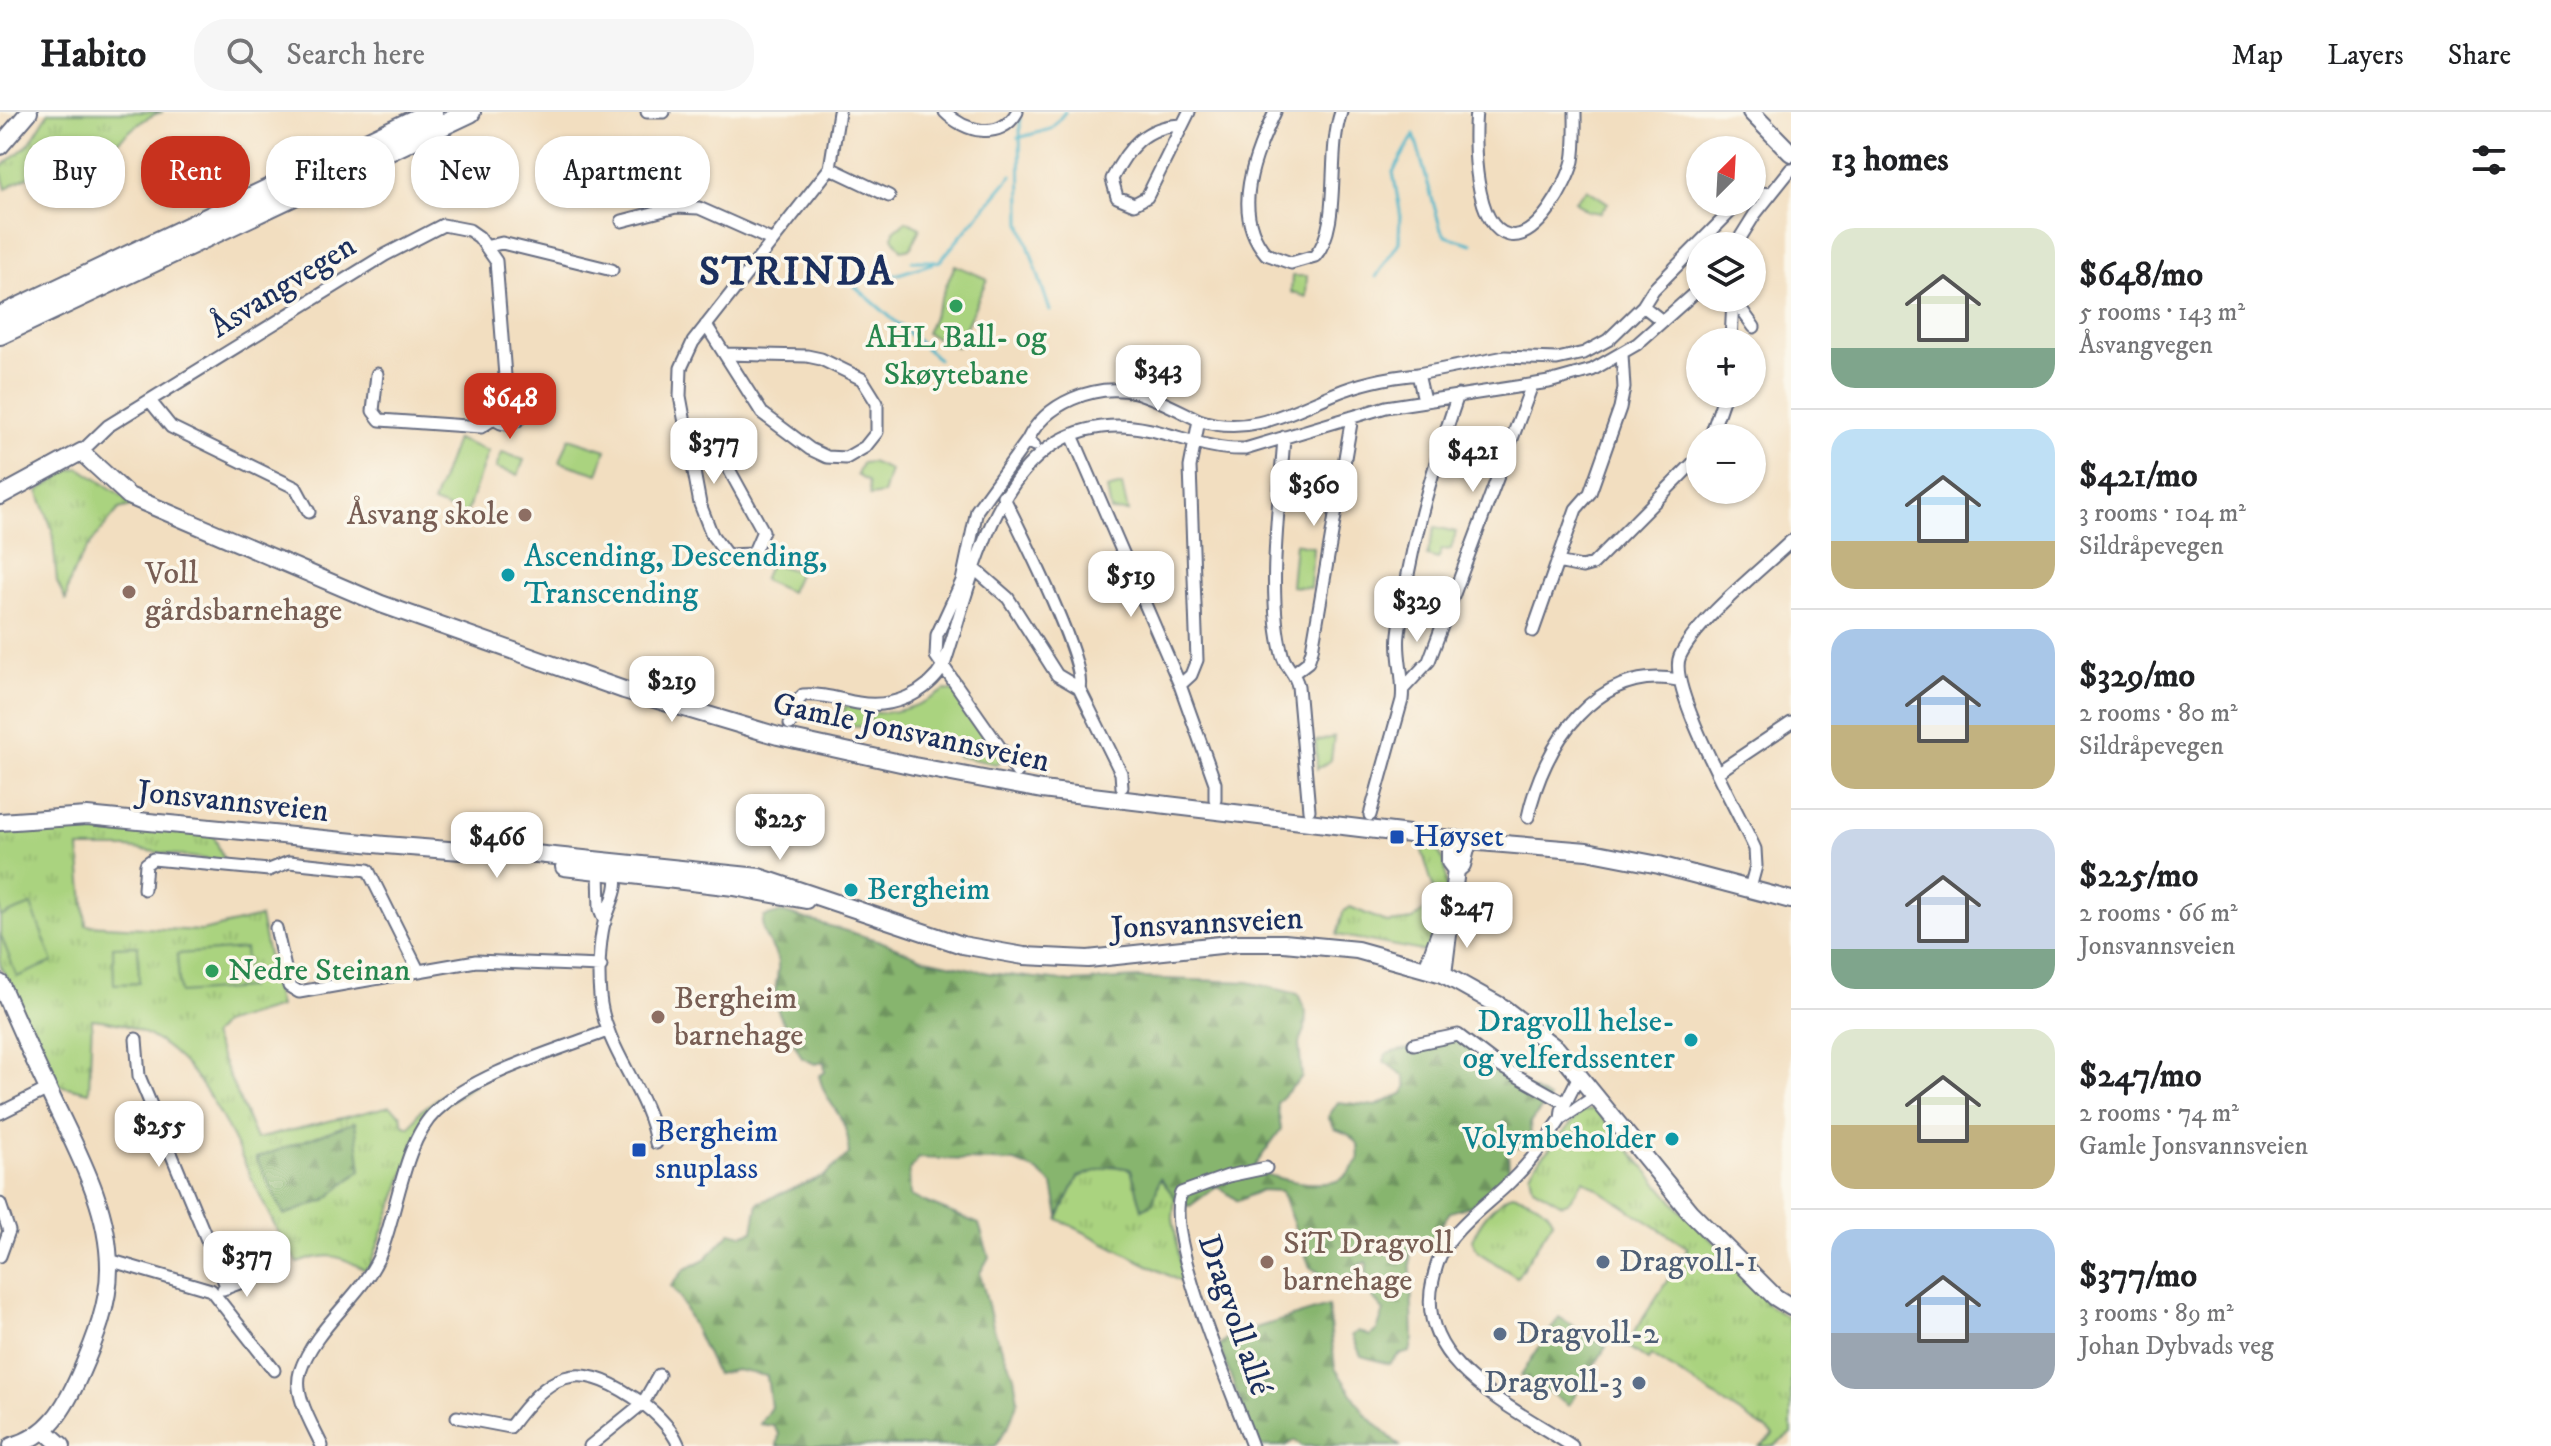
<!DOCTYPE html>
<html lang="en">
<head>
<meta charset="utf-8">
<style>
  :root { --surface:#fff; --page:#f6f6f6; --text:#202124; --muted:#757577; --line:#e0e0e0; --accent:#c8321e }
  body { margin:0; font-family:"IM FELL DW Pica",serif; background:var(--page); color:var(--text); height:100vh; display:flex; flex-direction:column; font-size:30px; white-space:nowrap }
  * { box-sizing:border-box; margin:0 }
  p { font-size:26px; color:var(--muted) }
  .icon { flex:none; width:44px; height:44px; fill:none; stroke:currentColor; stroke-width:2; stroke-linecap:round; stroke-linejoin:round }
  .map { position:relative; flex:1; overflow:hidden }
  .side { display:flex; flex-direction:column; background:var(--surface); width:760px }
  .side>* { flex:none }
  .banner { position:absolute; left:24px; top:24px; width:760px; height:72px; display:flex; gap:16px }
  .needle { width:52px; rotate:24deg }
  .fabs { position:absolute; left:1686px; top:24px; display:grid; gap:16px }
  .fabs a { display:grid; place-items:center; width:80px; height:80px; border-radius:50%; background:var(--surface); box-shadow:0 2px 6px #0004; font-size:40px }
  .price { position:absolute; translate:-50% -68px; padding:0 18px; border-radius:16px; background:#fff; color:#222; font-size:26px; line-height:52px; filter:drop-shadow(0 2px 4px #0008) }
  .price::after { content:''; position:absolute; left:50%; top:48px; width:24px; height:18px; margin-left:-12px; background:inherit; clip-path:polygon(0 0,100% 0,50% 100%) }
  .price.selected { background:var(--accent); color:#fff }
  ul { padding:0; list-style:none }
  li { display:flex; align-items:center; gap:24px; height:200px; padding:0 40px }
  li+li { border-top:2px solid var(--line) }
  li span { display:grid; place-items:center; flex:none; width:224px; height:160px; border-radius:24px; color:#555 }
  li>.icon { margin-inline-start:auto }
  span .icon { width:96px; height:96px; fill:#fffc; stroke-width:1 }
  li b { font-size:34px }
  h2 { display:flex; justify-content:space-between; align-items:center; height:96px; padding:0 40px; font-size:34px }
  .tag { padding:0 28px; border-radius:32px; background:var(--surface); box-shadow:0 2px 6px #0004; font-size:28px; line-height:72px }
  .tag.selected { background:var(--accent); color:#fff }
  header { display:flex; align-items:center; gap:48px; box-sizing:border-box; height:112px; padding:0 40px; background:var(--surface); border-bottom:2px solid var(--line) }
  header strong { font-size:38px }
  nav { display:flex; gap:44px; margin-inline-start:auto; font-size:28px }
  .search { width:560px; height:72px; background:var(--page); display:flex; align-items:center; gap:20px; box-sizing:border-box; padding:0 28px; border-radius:32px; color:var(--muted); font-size:30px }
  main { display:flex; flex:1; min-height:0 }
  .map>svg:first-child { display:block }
  .grass { fill:url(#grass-tufts); stroke:#62816e; stroke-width:2 }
  .forest { fill:url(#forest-firs); stroke:#517266; stroke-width:2 }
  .park { fill:#aad37f; stroke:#62816e; stroke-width:2 }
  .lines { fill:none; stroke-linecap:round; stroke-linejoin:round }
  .stream { stroke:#49b3c7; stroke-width:3 }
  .street-casing { stroke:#666c80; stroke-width:15 }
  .secondary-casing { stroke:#666c80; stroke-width:20 }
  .highway-casing { stroke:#666c80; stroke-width:24 }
  .street { stroke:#fff; stroke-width:11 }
  .secondary { stroke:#fff; stroke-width:16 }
  .highway { stroke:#fff; stroke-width:20 }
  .leisure-dot { fill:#2e9e5b; stroke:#fbf7ec; stroke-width:3 }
  .education-dot { fill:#8d6e63; stroke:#fbf7ec; stroke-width:3 }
  .culture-dot { fill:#0f9aa8; stroke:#fbf7ec; stroke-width:3 }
  .transit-dot { fill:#1a4fb4; stroke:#fbf7ec; stroke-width:3 }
  .service-dot { fill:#5c6f8a; stroke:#fbf7ec; stroke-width:3 }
  .labels { text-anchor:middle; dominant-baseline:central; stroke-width:7; stroke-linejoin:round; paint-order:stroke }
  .street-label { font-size:32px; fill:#1b2f5e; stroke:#fbf7ec }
  .leisure-label { font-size:32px; fill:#27864d; stroke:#fbf7ec }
  .education-label { font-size:32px; fill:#785e54; stroke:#fbf7ec; text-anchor:start }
  .culture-label { font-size:32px; fill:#0d838f; stroke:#fbf7ec; text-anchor:start }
  .transit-label { font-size:32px; fill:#164399; stroke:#fbf7ec; text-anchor:start }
  .service-label { font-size:32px; fill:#4e5e75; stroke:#fbf7ec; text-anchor:start }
  .district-label { font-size:40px; font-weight:bold; letter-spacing:2px; fill:#1b2f5e; stroke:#fbf7ec }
</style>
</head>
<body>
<header>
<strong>Habito</strong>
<div class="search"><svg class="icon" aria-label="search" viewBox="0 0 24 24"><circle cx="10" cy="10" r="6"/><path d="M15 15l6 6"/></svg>Search here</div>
<nav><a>Map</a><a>Layers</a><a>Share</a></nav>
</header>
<main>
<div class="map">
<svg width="1791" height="1334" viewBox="0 0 1791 1334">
  <defs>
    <pattern id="grass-tufts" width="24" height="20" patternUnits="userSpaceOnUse" patternTransform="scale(2)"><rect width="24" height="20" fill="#aad37f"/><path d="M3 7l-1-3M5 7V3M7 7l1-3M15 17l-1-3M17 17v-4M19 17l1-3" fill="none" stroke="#92b570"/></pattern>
    <pattern id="forest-firs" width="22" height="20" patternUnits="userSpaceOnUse" patternTransform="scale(2)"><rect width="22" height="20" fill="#87b56e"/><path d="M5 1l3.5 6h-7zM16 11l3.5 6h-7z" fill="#6e945e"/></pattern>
  </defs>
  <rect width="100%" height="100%" fill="#fbf7ec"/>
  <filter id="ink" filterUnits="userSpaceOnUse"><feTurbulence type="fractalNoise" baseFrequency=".0125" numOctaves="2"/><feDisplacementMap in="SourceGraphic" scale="16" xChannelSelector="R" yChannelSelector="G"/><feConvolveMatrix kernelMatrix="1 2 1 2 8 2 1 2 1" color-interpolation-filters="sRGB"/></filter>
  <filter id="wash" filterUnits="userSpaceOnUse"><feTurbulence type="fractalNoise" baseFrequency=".006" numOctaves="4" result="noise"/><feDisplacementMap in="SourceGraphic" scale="32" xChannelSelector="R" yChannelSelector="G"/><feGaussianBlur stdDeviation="1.8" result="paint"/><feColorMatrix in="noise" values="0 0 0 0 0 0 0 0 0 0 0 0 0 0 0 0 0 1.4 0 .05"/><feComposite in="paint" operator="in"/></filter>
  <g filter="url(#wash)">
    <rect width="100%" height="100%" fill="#f2dec0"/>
    <path class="grass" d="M49 0H163C136 5 113 41 91 47 65 54 27 61 6 77L0 56 29 32Z
      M497 294a9 9 0 1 1 18 0a9 9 0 1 1-18 0Z
      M80 356 136 393 119 397C97 424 68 454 66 489L57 470 52 417 38 379 71 358Z
      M53 710 213 722 225 750 128 736H79L86 813 202 819 260 805 279 895 222 912 212 924 256 1027 390 994 401 1003 403 1012 410 1015 419 1000 463 968 474 973 435 999 417 1028 368 1160C341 1143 328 1139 298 1151 236 1067 219 916 92 907L89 980 53 972 0 852V718Z
      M1419 729C1464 735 1443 814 1427 840L1337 823 1343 800 1350 795 1388 811 1413 808 1425 798 1434 778Z
      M1595 997 1681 1099 1770 1183 1765 1191 1791 1208V1322L1774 1334H1760L1774 1323 1651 1243 1648 1248 1626 1233 1688 1136 1584 1068 1568 1090 1562 1092 1533 1075 1530 1061 1536 1052 1581 1000Z
      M1111 1054 1131 1057 1142 1097 1159 1066 1175 1084 1173 1106 1183 1171 1058 1107 1078 1065Z
      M1512 1082C1527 1085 1548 1094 1553 1109L1517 1165 1478 1140 1472 1128C1480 1109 1494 1091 1512 1082Z"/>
    <path class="forest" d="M782 800 880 829 922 846 989 861 1072 870 1137 866 1248 870 1298 882 1306 900 1305 918 1299 932 1302 965 1277 991 1281 1017 1254 1055C1267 1068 1324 1077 1341 1067 1348 1064 1353 1054 1359 1048L1358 1032 1348 1022 1335 1017 1328 1005 1338 990 1376 994 1404 981 1407 974 1404 964 1384 949 1386 942 1393 940 1456 927 1485 947 1491 956 1549 987 1530 1011 1531 1025 1522 1035 1508 1036 1509 1062 1470 1094 1450 1100 1425 1137 1410 1134 1413 1227 1410 1240 1399 1243 1389 1252 1361 1244 1352 1223 1359 1219 1370 1224 1377 1218 1384 1199 1365 1177 1367 1150 1360 1152 1352 1167 1342 1175 1310 1155 1281 1079 1261 1078 1238 1089 1217 1074 1190 1094 1180 1092 1160 1066 1153 1092 1142 1097 1131 1057 1112 1054 1078 1065 1059 1104 1053 1073 1037 1059 1015 1050 919 1046 909 1058 910 1084 979 1112 989 1145 980 1161 994 1218 1014 1264 1018 1288 1009 1313 995 1334H777L779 1322 773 1314 760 1312 771 1295 767 1264 736 1258 716 1262 680 1186 671 1174 685 1157 703 1149 731 1120 742 1123 753 1119 758 1091 824 1064 849 1042C849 1001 827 997 819 964L825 960 824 950 815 952 802 946C794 929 778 905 775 889 774 877 779 862 778 852 777 833 757 826 764 805Z
      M355 1010 361 1058 324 1089 284 1103 256 1046Z
      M1328 1194 1335 1256 1366 1303 1400 1334H1302L1295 1328 1285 1334H1257L1219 1234 1229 1224Z
      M1559 1205 1606 1235 1569 1293 1521 1263Z"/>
    <path class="park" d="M1587 77 1608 91 1600 101 1587 99 1575 89Z
      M906 109 920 116 911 136 901 138 893 125 894 119Z
      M955 153 987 167 957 235 926 221Z
      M1292 164H1307L1306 185 1291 180Z
      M569 326 606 338 598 362 560 350Z
      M456 327 488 339 466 403 433 391Z
      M502 340 524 348 518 363 496 356Z
      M871 350 890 358 883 382 870 384 868 370 857 363 862 351Z
      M1122 373 1128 400 1111 399 1107 377Z
      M1435 415 1456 420 1451 437 1442 438 1438 447 1427 444Z
      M1295 431 1313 435 1310 476 1291 474Z
      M770 451 799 460 790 480 763 468Z
      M945 578 957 580 1001 648 996 652 957 644 951 635 870 619V601C897 602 923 593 945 578Z
      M845 594 866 596 865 616 842 611Z
      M1334 625 1331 648 1317 657 1316 629Z
      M31 793 53 850 17 865 0 821V805Z
      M138 834 139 871 114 872 113 835Z
      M245 837 248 876 180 881 177 842Z"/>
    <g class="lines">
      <path class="stream" d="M1020 7 1021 111 1050 199
        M1414 22 1441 118 1446 124 1472 132
        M1018 26 1051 17 1065 0
        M912 149H936
        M1376 165 1399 130 1400 99 1393 60 1413 25
        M938 247 849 169 895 163 940 149 1012 63"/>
    </g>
  </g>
  <g filter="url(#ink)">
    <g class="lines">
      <defs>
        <path id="street" d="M647 0H664
          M945 0C964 19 1000 30 1017 0
          M1275 0C1255 43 1230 100 1266 142L1291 151 1315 144C1342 114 1326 44 1341 0
          M1476 0C1473 28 1474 116 1509 123 1537 129 1567 72 1573 49 1576 33 1575 16 1575 0
          M1182 13C1145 14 1128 35 1112 67L1117 85 1134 92 1147 85 1189 0
          M830 56 889 84
          M1752 80 1770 82
          M622 109 676 95 699 96 771 128
          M489 134 502 131 612 158
          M1735 134 1755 102 1791 57
          M1734 187 1754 215
          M1643 194 1653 178 1740 90
          M706 213 762 301 810 337 827 345 846 346 865 335 877 320V291L862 267 821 247 807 244 727 242
          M1731 230 1733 186
          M377 262 373 299 380 308 481 315 495 306
          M1418 262 1505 245 1557 247 1584 241 1608 228 1643 194 1661 208
          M490 295a17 17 0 1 1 34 0a17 17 0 1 1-34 0Z
          M150 289 171 315 296 376 309 400
          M1199 308C1249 325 1290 300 1334 282 1362 270 1389 265 1418 262L1424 288
          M687 321 720 341 763 419 753 442 727 443 712 423 700 392 680 284 681 256 693 230 830 56 839 0
          M1072 323 1180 573 1215 671V687
          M1284 325C1280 389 1266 481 1282 542 1285 555 1295 560 1298 574L1309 698
          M1710 326 1725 282
          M1027 329C1045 291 1094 271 1135 280 1157 286 1178 298 1199 308L1190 355 1197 548 1191 563 1180 573
          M81 340 108 314 385 143 443 113 469 118 479 125 496 149 506 277
          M1003 384C1018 414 1088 552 1079 576
          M1557 450 1582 455 1593 452 1700 344
          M976 458 1008 486 1057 563 1079 576 1121 661 1122 675
          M1533 519 1576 397 1590 381 1620 296 1624 276 1622 242
          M1295 560 1308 550 1312 538 1352 305
          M1404 576 1429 549 1532 273
          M790 612 795 592 803 583C821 581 841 588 858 591 892 597 927 582 944 553 975 462 998 314 1118 314 1162 314 1201 339 1245 337L1386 295 1549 270 1592 258 1637 232 1700 176
          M1017 660 936 544 937 523 962 469 977 398 1027 329 1034 333
          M1718 660 1791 611
          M1370 703 1402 588C1405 566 1396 545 1399 522 1408 439 1431 362 1458 283
          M1528 705C1543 634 1596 552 1678 568
          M603 756 599 760 600 797 605 810
          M615 758C621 776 609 794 604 811 599 832 598 863 600 884 605 939 648 978 656 1031
          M1750 776 1756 754 1755 737C1740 703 1666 574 1680 544 1697 508 1761 458 1791 429
          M144 777 146 752 153 747 269 758 289 750 368 758 418 858
          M276 816 289 874 299 880 476 849 601 854
          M136 927 139 964 227 1176
          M1414 932 1458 923 1496 952 1560 988
          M1580 962 1562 998 1561 1007 1597 983
          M0 1001 48 977
          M1561 1007C1546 1029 1530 1051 1511 1069 1492 1088 1470 1103 1453 1124 1441 1138 1437 1150 1433 1168 1412 1252 1515 1296 1572 1334
          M0 1092 9 1119 0 1144
          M109 1148 211 1178 274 1258
          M223 1177 275 1158
          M457 1305 510 1315C549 1262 576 1247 633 1285 651 1296 671 1314 679 1334
          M322 1334C313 1314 293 1283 300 1260 314 1216 360 1186 379 1145 397 1103 403 1030 436 999 476 961 556 939 607 919
          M590 1334 643 1291 659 1263
          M1252 1334C1234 1283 1163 1125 1181 1081L1228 1064 1266 1056"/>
        <path id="secondary" d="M1751 0 1791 41
          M0 34 29 0
          M0 384 81 340 129 384 381 492 624 578 778 624 914 654 1042 678 1468 729 1587 739 1659 753 1791 788
          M0 710 87 704 385 733 461 739 477 736 759 765 962 833 1024 844 1088 847 1239 831H1284L1357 838 1443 862 1502 895 1557 937 1690 1100 1775 1185 1791 1195
          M1450 727V750L1456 758
          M564 755 734 775 806 788
          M1427 857 1439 823 1446 817
          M1443 862 1456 758 1462 753 1468 729
          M0 871C16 907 31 942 48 977 74 1034 109 1092 109 1156 109 1193 95 1228 80 1262 65 1296 49 1324 12 1334
          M45 1319 62 1334"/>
        <path id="highway" d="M0 205 432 0
          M0 222 470 0"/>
      </defs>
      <use href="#street" class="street-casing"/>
      <use href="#secondary" class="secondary-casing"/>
      <use href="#highway" class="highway-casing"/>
      <use href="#street" class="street"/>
      <use href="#secondary" class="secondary"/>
      <use href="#highway" class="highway"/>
    </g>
  </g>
  <g class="leisure-dot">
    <circle cx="956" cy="194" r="8"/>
    <circle cx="212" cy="859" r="8"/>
  </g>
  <g class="education-dot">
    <circle cx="525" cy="403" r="8"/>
    <circle cx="129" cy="480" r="8"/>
    <circle cx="658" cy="905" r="8"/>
    <circle cx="1267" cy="1150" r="8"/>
  </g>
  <g class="culture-dot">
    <circle cx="508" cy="463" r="8"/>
    <circle cx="851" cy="778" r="8"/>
    <circle cx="1691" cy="928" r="8"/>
    <circle cx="1672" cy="1027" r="8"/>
  </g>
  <g class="transit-dot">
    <rect x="1389" y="717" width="16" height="16" rx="4"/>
    <rect x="631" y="1030" width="16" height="16" rx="4"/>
  </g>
  <g class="service-dot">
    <circle cx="1603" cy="1150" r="8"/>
    <circle cx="1500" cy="1222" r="8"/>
    <circle cx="1639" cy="1271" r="8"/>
  </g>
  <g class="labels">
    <g class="street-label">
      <text transform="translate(283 175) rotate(-32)">Åsvangvegen</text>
      <text transform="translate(911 621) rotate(12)">Gamle Jonsvannsveien</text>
      <text transform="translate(233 690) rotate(6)">Jonsvannsveien</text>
      <text transform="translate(1207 812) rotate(-3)">Jonsvannsveien</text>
      <text transform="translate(1234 1203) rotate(71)">Dragvoll allé</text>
    </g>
    <g class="leisure-label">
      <text x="956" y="226">AHL Ball- og<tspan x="956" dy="37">Skøytebane</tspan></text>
      <text x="228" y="859" text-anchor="start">Nedre Steinan</text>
    </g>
    <g class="education-label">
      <text x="509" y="403" text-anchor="end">Åsvang skole</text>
      <text x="145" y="462">Voll<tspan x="145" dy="37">gårdsbarnehage</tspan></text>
      <text x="674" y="887">Bergheim<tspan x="674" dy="37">barnehage</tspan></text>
      <text x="1283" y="1132">SiT Dragvoll<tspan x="1283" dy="37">barnehage</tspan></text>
    </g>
    <g class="culture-label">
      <text x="524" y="445">Ascending, Descending,<tspan x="524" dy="37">Transcending</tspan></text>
      <text x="867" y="778">Bergheim</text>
      <text x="1675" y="910" text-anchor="end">Dragvoll helse-<tspan x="1675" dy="37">og velferdssenter</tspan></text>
      <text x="1656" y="1027" text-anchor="end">Volymbeholder</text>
    </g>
    <g class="transit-label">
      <text x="1413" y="725">Høyset</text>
      <text x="655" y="1020">Bergheim<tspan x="655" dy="37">snuplass</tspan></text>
    </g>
    <g class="service-label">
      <text x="1619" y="1150">Dragvoll-1</text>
      <text x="1516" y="1222">Dragvoll-2</text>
      <text x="1623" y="1271" text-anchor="end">Dragvoll-3</text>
    </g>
    <g class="district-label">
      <text x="797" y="161">STRINDA</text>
    </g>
  </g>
</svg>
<div class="fabs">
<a><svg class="needle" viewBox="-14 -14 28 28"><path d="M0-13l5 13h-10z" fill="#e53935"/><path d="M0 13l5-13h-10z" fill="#757577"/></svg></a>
<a><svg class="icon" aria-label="layers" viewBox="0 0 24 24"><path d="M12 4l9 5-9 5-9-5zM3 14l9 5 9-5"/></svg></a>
<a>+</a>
<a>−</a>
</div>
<b class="price" style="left:1158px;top:301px">$343</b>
<b class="price selected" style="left:510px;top:329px">$648</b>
<b class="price" style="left:714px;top:374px">$377</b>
<b class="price" style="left:1473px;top:382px">$421</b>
<b class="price" style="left:1314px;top:416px">$360</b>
<b class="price" style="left:1131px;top:507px">$519</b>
<b class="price" style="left:1417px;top:532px">$329</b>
<b class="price" style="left:672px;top:612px">$219</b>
<b class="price" style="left:780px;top:750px">$225</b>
<b class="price" style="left:497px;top:768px">$466</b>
<b class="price" style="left:1467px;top:838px">$247</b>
<b class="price" style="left:159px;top:1057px">$255</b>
<b class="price" style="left:247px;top:1187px">$377</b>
<div class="banner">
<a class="tag">Buy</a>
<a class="tag selected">Rent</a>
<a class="tag">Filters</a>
<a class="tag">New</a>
<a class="tag">Apartment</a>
</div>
</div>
<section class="side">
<h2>13 homes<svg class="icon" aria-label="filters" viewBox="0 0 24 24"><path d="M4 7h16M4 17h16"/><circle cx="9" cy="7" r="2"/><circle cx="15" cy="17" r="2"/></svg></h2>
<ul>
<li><span style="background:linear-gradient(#dfe7d0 75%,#7fa58c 0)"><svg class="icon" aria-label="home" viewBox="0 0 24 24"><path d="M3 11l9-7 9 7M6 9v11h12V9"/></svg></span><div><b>$648/mo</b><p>5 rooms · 143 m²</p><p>Åsvangvegen</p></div></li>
<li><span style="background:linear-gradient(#bfe0f5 70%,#c2b280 0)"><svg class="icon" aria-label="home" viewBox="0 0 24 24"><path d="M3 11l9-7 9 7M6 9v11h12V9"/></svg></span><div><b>$421/mo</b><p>3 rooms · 104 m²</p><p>Sildråpevegen</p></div></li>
<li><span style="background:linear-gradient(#a9c7e8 60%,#c2b280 0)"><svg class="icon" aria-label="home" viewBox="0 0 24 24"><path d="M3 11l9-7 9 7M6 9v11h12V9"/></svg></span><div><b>$329/mo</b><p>2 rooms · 80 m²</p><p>Sildråpevegen</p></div></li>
<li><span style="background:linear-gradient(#c9d6e8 75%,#7fa58c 0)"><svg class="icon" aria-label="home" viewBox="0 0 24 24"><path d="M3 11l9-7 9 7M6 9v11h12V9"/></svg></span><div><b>$225/mo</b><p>2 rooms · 66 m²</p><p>Jonsvannsveien</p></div></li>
<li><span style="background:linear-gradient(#dfe7d0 60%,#c2b280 0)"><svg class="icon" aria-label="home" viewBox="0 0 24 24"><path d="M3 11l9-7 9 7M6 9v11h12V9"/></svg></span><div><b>$247/mo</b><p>2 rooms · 74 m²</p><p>Gamle Jonsvannsveien</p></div></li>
<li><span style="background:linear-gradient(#a9c7e8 65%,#9aa5b1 0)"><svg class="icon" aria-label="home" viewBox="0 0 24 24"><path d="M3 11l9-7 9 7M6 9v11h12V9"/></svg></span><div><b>$377/mo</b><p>3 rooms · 89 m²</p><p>Johan Dybvads veg</p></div></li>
</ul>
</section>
</main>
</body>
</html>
